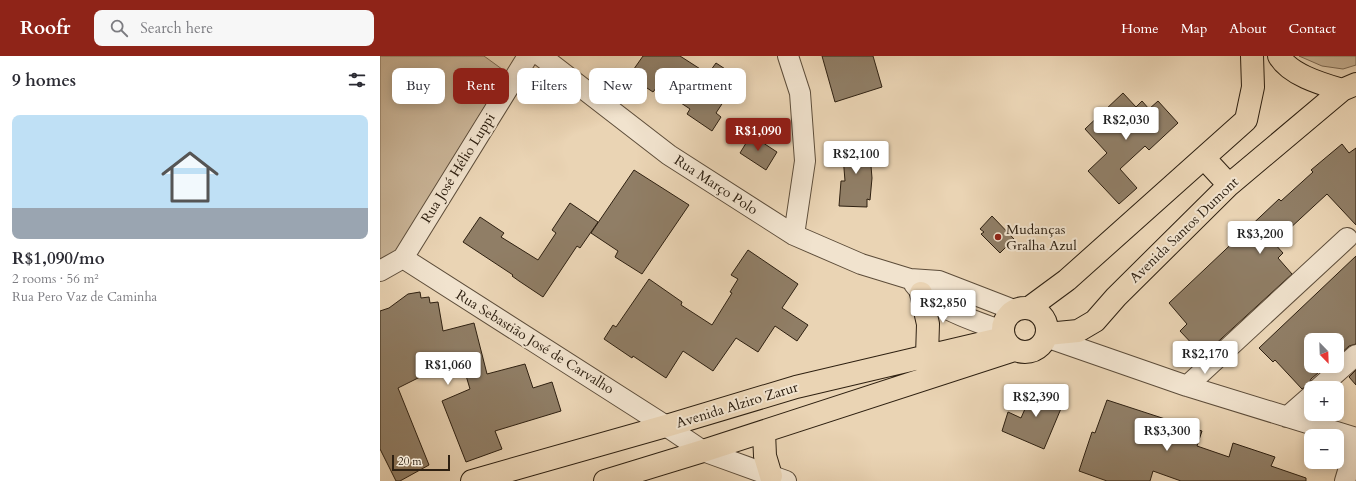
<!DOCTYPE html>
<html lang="en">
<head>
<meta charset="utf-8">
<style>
  :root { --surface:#fff; --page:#f7f7f7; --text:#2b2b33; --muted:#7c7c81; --line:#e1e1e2; --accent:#8f2418 }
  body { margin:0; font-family:Cardo,serif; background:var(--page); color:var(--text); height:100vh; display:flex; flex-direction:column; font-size:15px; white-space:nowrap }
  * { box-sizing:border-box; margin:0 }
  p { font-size:13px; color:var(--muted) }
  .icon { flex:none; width:22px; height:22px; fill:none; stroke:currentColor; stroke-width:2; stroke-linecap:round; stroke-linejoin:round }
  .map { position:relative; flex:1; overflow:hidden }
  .details { display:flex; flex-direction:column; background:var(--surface); width:380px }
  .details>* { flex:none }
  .hud { position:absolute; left:12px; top:12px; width:380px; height:36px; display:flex; gap:8px }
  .needle { width:26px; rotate:157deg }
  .buttons { position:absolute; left:924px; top:277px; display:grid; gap:8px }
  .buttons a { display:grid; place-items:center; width:40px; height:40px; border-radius:8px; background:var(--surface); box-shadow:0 2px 10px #0003; font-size:20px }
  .scale { position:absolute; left:12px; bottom:10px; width:58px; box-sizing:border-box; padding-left:4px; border:2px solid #2e2011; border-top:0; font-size:11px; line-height:14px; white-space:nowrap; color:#2e2011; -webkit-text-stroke:3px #f1e3ce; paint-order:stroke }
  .price { position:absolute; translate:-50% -34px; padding:0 9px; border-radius:4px; background:#fff; color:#222; font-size:13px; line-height:26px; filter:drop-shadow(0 1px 2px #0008) }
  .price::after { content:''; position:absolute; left:50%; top:24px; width:12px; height:9px; margin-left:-6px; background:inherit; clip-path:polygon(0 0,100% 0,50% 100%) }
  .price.current { background:var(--accent); color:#fff }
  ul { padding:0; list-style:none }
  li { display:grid; align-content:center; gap:8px; height:212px; padding:0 12px }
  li+li { border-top:1px solid var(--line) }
  li span { display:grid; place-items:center; height:124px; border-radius:8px; color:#555 }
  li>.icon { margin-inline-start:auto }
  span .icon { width:72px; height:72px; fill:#fffc; stroke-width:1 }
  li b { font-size:17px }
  h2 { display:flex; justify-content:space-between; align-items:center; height:48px; padding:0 12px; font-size:17px }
  .tag { padding:0 14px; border-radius:8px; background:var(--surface); box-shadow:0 2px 10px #0003; font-size:14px; line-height:36px }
  .tag.current { background:var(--accent); color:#fff }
  header { display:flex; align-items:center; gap:24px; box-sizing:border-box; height:56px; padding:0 20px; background:var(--accent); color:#fff }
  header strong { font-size:19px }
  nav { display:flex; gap:22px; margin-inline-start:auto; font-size:14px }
  .search { width:280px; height:36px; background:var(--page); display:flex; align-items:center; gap:10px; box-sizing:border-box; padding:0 14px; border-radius:8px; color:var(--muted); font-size:15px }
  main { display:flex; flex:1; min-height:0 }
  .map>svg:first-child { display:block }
  .green { fill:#cab598; stroke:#7c6a54 }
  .building { fill:#907e66; stroke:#2e2011 }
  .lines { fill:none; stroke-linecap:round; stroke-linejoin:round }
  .minor-casing { stroke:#5d4d3a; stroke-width:22 }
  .major-casing { stroke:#2e2011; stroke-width:24 }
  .minor { stroke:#f1e3ce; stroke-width:20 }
  .major { stroke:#ead4b4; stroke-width:22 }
  .poi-dot { fill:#8f2418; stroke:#f1e3ce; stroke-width:1.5 }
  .labels { text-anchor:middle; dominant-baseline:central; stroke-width:4; stroke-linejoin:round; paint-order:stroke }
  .street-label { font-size:14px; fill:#2e2011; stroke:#f1e3ce }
  .poi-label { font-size:14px; fill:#2e2011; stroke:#f1e3ce; text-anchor:start }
</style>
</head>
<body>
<header>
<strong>Roofr</strong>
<div class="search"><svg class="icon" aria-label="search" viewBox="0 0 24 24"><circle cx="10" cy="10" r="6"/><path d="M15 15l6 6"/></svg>Search here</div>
<nav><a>Home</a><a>Map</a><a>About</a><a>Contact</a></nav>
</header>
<main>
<section class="details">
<h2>9 homes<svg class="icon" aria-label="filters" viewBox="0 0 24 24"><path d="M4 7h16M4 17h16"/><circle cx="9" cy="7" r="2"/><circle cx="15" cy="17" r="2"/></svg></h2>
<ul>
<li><span style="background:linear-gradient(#bfe0f5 75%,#9aa5b1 0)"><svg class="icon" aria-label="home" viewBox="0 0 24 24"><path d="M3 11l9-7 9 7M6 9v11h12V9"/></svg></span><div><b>R$1,090/mo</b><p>2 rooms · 56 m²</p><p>Rua Pero Vaz de Caminha</p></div></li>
</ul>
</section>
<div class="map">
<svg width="976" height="425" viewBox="0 0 976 425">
  <rect width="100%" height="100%" fill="#ead4b4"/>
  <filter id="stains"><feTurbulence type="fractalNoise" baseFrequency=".005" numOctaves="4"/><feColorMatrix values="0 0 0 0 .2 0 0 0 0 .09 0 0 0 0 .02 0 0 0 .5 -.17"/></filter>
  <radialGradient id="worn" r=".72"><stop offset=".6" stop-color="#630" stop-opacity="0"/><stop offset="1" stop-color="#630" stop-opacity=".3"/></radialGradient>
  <path class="green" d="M0 0H104L126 16 14 198 0 204Z
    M919 0H976V9L963 13 942 10Z"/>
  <path class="building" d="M263 0H300L328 18 336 7 359 22 336 57 341 61 332 75 307 58 310 53 277 31 273 36 249 20Z
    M442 0H493L502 31 455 46Z
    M743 37 756 51 762 45 769 53 778 45 798 67 769 94 765 90 740 113 757 132 739 148 708 115 727 97 705 73Z
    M371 79 397 96 386 114 360 97Z
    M489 86 492 122 490 144 487 143V151L459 150 461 125H465L462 88Z
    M962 88 969 97 976 92V169L947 138 894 187 903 197 898 202 912 218 830 293 824 286 817 293 800 275 807 268 789 247 899 143 901 145 933 116 931 114Z
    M254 114 309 149 262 218 235 201 238 195 211 177Z
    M190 147 218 166 200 192 197 190 163 241 139 225 132 220 133 219 83 186 100 161 124 177 121 181 158 204 176 177 172 174Z
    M612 160 634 183 620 197 601 178 604 176 600 173Z
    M368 194 418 228 402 252 428 269 417 285 395 270 378 296 356 282 333 315 303 295 286 322 253 300 252 302 224 283 233 269 236 271 269 223 302 246 301 249 332 269 352 237 350 236 358 223 351 219Z
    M976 200V288L969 290 957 301V284H931V310H946L931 323 928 329 922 333 895 304 893 306 879 292Z
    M40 236 41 242 49 241 50 247 58 246 63 275 94 267 107 318 145 308 153 332 172 326 181 355 115 375 122 393 86 406 62 345 90 333 81 303 40 314 42 320 18 332 49 409 20 425H16L0 393V255L9 252 28 238Z
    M976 314V329L969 321Z
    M655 330 685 343 664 393 622 375 628 356 641 362Z
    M727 344 822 375 817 390 849 401 853 387 895 401 891 410 926 422V425H801L773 415 770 425H727L699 415 712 376 715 377Z"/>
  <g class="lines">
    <defs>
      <path id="minor" d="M161 0 289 99 414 179 481 208 530 223 559 225 634 254
        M408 0 420 37 425 105 414 179
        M23 202 286 370 323 395 406 425
        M0 215 23 202 148 0
        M534 228C552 252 595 265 622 275
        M666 281 807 330 976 382
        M807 330 967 182
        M939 332 976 299
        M907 361 931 340
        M965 425 971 405 972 381"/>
      <path id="major" d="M899 0C910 19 942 28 962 34
        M824 102 849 129
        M541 237 548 268 547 300
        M623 274a22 22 0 1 1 44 0a22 22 0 1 1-44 0Z
        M649 252 687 224 866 64 873 31 872 0
        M667 278 698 275 715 265 736 241 849 129 962 34 976 28
        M384 376 385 400 391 420
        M92 425 286 370 416 331 624 282
        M225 425 323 395 634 294"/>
    </defs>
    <use href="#minor" class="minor-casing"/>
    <use href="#major" class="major-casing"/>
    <use href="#minor" class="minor"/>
    <use href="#major" class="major"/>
  </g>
  <circle class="poi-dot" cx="618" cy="181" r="4"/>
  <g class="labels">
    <g class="street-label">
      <text transform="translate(78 112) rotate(-58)">Rua José Hélio Luppi</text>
      <text transform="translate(336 129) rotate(33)">Rua Março Polo</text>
      <text transform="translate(804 174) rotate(-44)">Avenida Santos Dumont</text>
      <text transform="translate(155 286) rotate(32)">Rua Sebastião José de Carvalho</text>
      <text transform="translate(357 349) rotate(-17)">Avenida Alziro Zarur</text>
    </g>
    <g class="poi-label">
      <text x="626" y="173">Mudanças<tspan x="626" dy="16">Gralha Azul</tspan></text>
    </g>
  </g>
  <rect width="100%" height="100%" filter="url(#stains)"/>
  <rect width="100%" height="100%" fill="url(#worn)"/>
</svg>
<div class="buttons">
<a><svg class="needle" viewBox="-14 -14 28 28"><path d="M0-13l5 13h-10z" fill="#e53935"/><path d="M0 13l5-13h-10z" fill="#7c7c81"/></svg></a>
<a>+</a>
<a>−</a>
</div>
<div class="scale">20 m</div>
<b class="price" style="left:746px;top:85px">R$2,030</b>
<b class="price current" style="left:378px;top:96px">R$1,090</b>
<b class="price" style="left:476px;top:119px">R$2,100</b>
<b class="price" style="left:880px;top:199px">R$3,200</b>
<b class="price" style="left:563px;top:268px">R$2,850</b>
<b class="price" style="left:825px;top:319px">R$2,170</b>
<b class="price" style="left:68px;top:330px">R$1,060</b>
<b class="price" style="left:656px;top:362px">R$2,390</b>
<b class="price" style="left:787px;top:396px">R$3,300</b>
<div class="hud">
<a class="tag">Buy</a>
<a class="tag current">Rent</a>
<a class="tag">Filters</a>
<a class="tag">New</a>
<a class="tag">Apartment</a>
</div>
</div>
</main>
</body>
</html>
